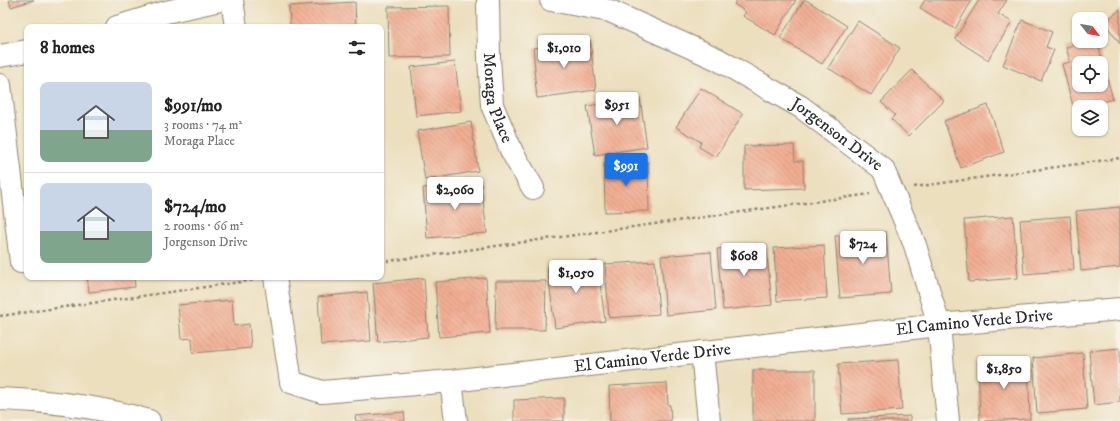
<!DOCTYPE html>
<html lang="en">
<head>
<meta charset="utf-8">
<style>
  :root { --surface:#fff; --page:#f2f2f2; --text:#222; --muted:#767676; --line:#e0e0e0; --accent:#1a73e8 }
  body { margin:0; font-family:"IM FELL DW Pica",serif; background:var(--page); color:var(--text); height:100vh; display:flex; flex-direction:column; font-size:15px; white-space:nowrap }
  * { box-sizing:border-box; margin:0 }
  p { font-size:13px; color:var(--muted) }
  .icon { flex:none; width:22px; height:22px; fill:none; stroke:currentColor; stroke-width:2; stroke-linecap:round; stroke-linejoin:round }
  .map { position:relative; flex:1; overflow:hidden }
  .sheet { position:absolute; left:24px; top:24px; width:360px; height:256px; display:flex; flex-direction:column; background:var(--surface); border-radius:8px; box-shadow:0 1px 3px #0004 }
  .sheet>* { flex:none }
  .needle { width:26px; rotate:121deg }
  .controls { position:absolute; left:1072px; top:12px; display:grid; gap:8px }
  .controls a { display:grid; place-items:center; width:36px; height:36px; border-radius:8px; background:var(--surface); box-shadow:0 1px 3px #0004; font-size:20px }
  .price { position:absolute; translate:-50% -34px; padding:0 9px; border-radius:4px; background:#fff; color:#222; font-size:13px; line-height:26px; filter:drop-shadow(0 1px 2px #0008) }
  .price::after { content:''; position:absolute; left:50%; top:24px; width:12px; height:9px; margin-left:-6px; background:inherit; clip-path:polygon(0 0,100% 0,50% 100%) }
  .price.active { background:var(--accent); color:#fff }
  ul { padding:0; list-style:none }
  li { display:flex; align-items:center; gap:12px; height:100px; padding:0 16px }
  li+li { border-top:1px solid var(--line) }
  li span { display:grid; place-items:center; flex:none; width:112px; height:80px; border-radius:8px; color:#555 }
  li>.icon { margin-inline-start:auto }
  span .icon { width:48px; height:48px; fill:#fffc; stroke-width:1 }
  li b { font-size:17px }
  h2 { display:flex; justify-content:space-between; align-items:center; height:48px; padding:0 16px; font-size:17px }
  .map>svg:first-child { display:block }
  .building { fill:url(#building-back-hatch); fill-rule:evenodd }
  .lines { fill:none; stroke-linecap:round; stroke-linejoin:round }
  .minor-casing { stroke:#8c8574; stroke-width:24 }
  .tertiary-casing { stroke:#8c8574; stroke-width:24 }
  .path { stroke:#8c8574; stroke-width:2.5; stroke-dasharray:3 3; stroke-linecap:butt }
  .minor { stroke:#fff; stroke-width:22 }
  .tertiary { stroke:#fff; stroke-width:22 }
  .labels { text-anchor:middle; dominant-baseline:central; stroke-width:3; stroke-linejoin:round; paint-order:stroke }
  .street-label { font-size:17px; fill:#2b2b2b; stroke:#f7f3e8 }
</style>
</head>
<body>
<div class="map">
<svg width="1120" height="421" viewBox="0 0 1120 421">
  <defs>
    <pattern id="building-back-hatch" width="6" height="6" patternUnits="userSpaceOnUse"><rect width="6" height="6" fill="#f2ae93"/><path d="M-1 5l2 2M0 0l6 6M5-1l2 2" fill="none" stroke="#c48e78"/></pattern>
  </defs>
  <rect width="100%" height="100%" fill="#f7f3e8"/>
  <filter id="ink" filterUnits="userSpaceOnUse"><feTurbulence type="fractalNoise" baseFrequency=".025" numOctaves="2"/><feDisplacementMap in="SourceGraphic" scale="8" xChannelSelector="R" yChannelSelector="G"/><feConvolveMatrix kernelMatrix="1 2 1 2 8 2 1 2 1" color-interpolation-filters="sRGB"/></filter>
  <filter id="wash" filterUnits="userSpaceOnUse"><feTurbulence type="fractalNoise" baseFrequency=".012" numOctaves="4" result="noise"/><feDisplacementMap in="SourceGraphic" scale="16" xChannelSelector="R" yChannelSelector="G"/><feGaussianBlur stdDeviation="0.9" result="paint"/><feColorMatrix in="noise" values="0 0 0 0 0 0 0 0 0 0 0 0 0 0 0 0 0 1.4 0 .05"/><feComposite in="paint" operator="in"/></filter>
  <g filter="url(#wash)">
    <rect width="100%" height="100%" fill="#ecdfbe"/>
    <g id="blocks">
      <path class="building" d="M9 0H34L11 7Z
        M737 0H796L775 35 743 16 746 12 734 4Z
        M804 0H806L847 26 822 64 780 38Z
        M925 0H972L955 29 920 8Z
        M979 0H1007L998 14 1012 22 988 60 955 39Z
        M355 2 356 27H290L289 6Z
        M449 6 450 57 389 58 388 7Z
        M1120 10V44L1104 22Z
        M1022 20 1052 32 1046 47 1054 50 1041 81 1003 65Z
        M858 21 900 48 871 95 828 68Z
        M590 40 596 90 537 98 534 70H535L533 48Z
        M1088 41H1097L1113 99 1085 107H1079V109L1074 110 1062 64 1070 62 1066 47ZM1079 63H1101V85H1079Z
        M455 62 461 111 416 116 411 67Z
        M912 70 944 101 909 136 891 119 895 115 881 102Z
        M701 88 743 114 716 157 699 147 701 142 676 127Z
        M640 98 647 147 595 155 587 106Z
        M988 105 1004 152 961 168 944 121Z
        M471 122 478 171 425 180 417 131Z
        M794 145 795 161H803L804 188 744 190V146Z
        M648 162 649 211 605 212 604 163Z
        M481 183 487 233 427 238 423 188Z
        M1120 207V267L1081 271 1076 211Z
        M1013 216 1018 278 969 282 964 220Z
        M1070 216 1074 270 1024 274 1020 220Z
        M886 232 891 294 840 298 835 236Z
        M766 244 772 305 723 310 717 249Z
        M824 245 827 298 777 301 774 248Z
        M711 252 716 310 666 315 661 256Z
        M597 261 605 321 555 328 547 267Z
        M655 261 659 314 609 318 605 264Z
        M87 277H134L135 287 89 292Z
        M424 278 428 337 378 342 373 283Z
        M486 278 490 333 439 337 435 282Z
        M496 281H546L545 330H495Z
        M367 292 371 341 321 345 318 297Z
        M232 300 234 326 249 324 251 348 193 353 192 338 181 339 178 305Z
        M1120 348V402L1094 405 1089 351Z
        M1083 353 1087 409 1037 413 1033 358Z
        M1028 359 1030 419 980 421 978 362H1000V360Z
        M898 360 902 410 842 414 838 364Z
        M753 370H815V421H753Z
        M667 383 668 405H670L671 421H610L609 386Z
        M564 398V421H514V400Z
        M404 412 405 421H356L355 416Z
        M910 416V421H848V419Z"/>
    </g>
  </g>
  <g filter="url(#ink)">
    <use href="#blocks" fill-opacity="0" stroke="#8c8574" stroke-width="1"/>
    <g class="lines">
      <defs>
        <g id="minor">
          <path d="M232 0 236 27"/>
          <path id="s1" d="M488 0 489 57 492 105 512 152 533 188"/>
          <path id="s2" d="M551 0 610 11 717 59 801 107 883 169 915 245 939 325 948 421"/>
          <path d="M117 27 166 12 220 0"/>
          <path d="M0 56 27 51"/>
          <path d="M0 85 21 262"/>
          <path id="s3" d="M275 277 291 382 322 392 451 381 939 325 1120 309"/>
          <path d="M702 352 709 421"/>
          <path d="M451 381 456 421"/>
        </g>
        <path id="tertiary" d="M0 399C50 401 100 406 149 421"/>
      </defs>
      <use href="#minor" class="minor-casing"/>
      <use href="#tertiary" class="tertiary-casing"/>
      <path class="path" d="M914 187 1120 158
        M381 262 870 194
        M0 316 255 280"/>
      <use href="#minor" class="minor"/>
      <use href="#tertiary" class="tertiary"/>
    </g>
  </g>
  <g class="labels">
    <g class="street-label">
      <text stroke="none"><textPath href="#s1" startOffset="99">Moraga Place</textPath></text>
      <text stroke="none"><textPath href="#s2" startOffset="319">Jorgenson Drive</textPath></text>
      <text stroke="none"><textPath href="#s3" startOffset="795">El Camino Verde Drive</textPath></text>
      <text stroke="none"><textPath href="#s3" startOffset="471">El Camino Verde Drive</textPath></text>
    </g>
  </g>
</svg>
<div class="controls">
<a><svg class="needle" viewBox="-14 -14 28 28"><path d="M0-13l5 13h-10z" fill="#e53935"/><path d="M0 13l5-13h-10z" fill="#767676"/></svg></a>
<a><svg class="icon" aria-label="locate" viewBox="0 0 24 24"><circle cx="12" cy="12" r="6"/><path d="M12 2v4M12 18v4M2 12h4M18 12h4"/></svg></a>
<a><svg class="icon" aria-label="layers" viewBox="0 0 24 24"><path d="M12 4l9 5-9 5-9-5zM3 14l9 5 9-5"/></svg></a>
</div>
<b class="price" style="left:564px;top:69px">$1,010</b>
<b class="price" style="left:617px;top:126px">$951</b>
<b class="price active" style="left:626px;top:187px">$991</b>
<b class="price" style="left:455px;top:211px">$2,060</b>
<b class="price" style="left:863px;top:265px">$724</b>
<b class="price" style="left:744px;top:277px">$608</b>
<b class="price" style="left:576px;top:294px">$1,050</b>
<b class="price" style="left:1004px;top:390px">$1,850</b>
<section class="sheet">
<h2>8 homes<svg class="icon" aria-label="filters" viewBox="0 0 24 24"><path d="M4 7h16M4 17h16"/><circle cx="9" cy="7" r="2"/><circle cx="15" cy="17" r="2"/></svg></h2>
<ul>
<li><span style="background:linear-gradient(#c9d6e8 60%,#7fa58c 0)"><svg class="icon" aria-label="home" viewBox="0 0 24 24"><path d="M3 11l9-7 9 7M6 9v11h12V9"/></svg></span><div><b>$991/mo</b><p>3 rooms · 74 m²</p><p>Moraga Place</p></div></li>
<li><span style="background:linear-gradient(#c9d6e8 60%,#7fa58c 0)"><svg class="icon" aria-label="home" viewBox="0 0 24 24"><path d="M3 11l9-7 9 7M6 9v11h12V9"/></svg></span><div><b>$724/mo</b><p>2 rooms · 66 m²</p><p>Jorgenson Drive</p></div></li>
</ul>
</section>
</div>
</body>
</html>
